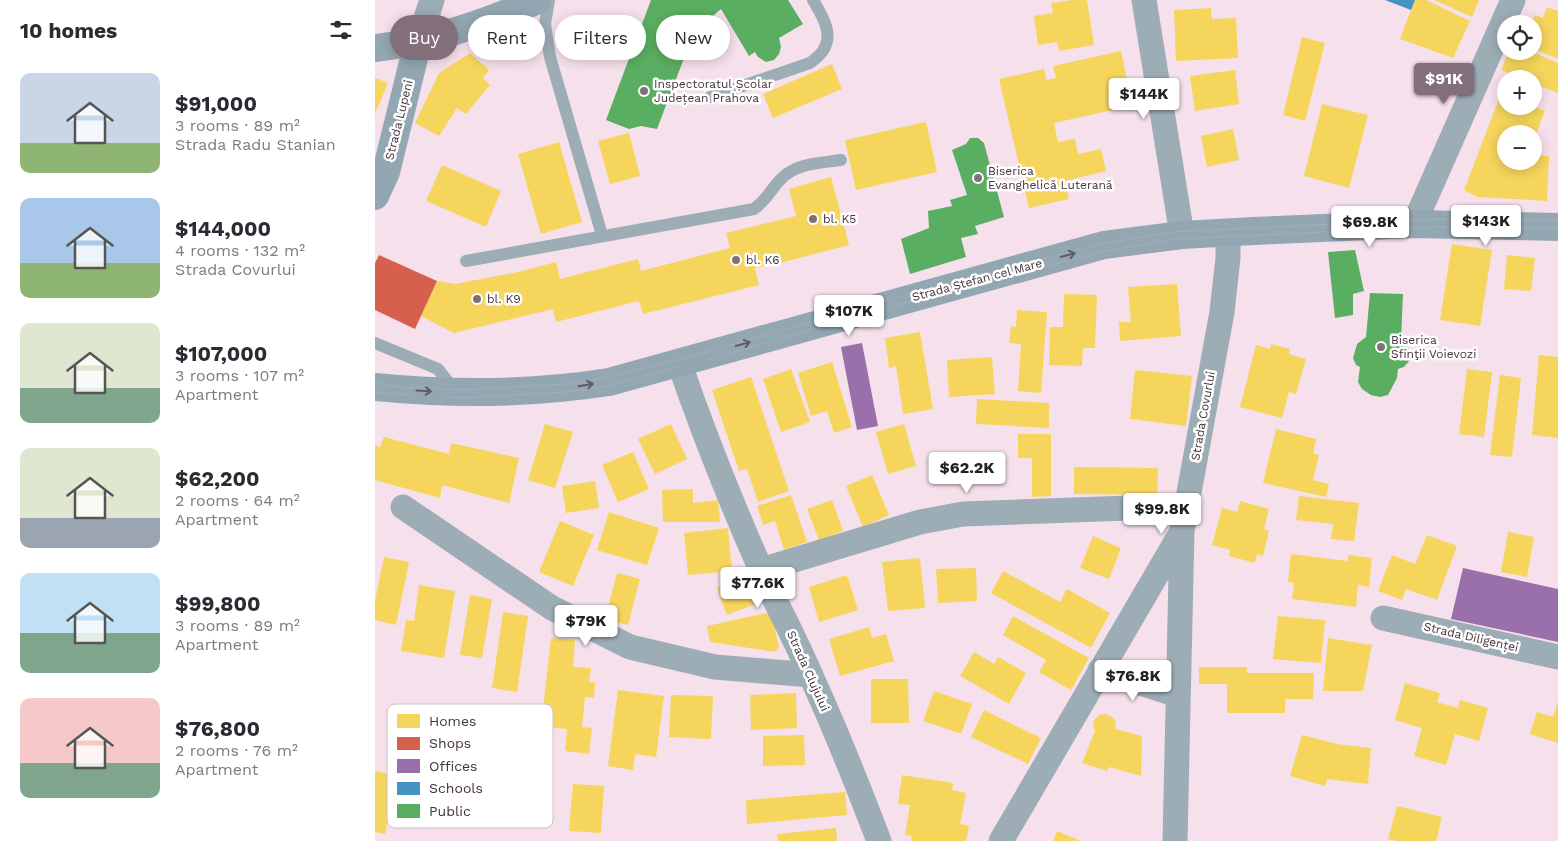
<!DOCTYPE html>
<html lang="en">
<head>
<meta charset="utf-8">
<style>
  :root { --surface:#fff; --page:#f2f2f3; --text:#2b2b33; --muted:#7c7c81; --accent:#826f79 }
  body { margin:0; font-family:"Work Sans",sans-serif; background:var(--page); color:var(--text); height:100vh; display:flex; flex-direction:column; font-size:19px; white-space:nowrap }
  * { box-sizing:border-box; margin:0 }
  p { font-size:16px; color:var(--muted) }
  .icon { flex:none; width:28px; height:28px; fill:none; stroke:currentColor; stroke-width:2; stroke-linecap:round; stroke-linejoin:round }
  .map { position:relative; flex:1; overflow:hidden }
  .side { display:flex; flex-direction:column; background:var(--surface); width:375px }
  .side>* { flex:none }
  .hud { position:absolute; left:15px; top:15px; width:475px; height:45px; display:flex; gap:10px }
  .fabs { position:absolute; left:1122px; top:15px; display:grid; gap:10px }
  .fabs a { display:grid; place-items:center; width:45px; height:45px; border-radius:50%; background:var(--surface); box-shadow:0 2px 12px #0003; font-size:25px }
  .price { position:absolute; translate:-50% -42px; padding:0 11px; border-radius:5px; background:#fff; color:#222; font-size:16px; line-height:32px; filter:drop-shadow(0 1px 2px #0008) }
  .price::after { content:''; position:absolute; left:50%; top:30px; width:15px; height:11px; margin-left:-8px; background:inherit; clip-path:polygon(0 0,100% 0,50% 100%) }
  .price.on { background:var(--accent); color:#fff }
  ul { padding:0; list-style:none }
  li { display:flex; align-items:center; gap:15px; height:125px; padding:0 20px }
  li span { display:grid; place-items:center; flex:none; width:140px; height:100px; border-radius:10px; color:#555 }
  li>.icon { margin-inline-start:auto }
  span .icon { width:60px; height:60px; fill:#fffc; stroke-width:1 }
  li b { font-size:21px }
  h2 { display:flex; justify-content:space-between; align-items:center; height:60px; padding:0 20px; font-size:21px }
  .chip { padding:0 18px; border-radius:22px; background:var(--surface); box-shadow:0 2px 12px #0003; font-size:18px; line-height:45px }
  .chip.on { background:var(--accent); color:#fff }
  main { display:flex; flex:1; min-height:0 }
  .map>svg:first-child { display:block }
  .homes { fill:#f6d55c }
  .shops { fill:#d6604d }
  .offices { fill:#9970ab }
  .schools { fill:#4393c3 }
  .public { fill:#5aae61 }
  .lines { fill:none; stroke-linecap:round; stroke-linejoin:round }
  .lane { stroke:#9dadb6; stroke-width:12 }
  .street { stroke:#9dadb6; stroke-width:25 }
  .secondary { stroke:#93a7b2; stroke-width:28 }
  .tram { stroke:#abaab3; stroke-width:1 }
  .oneway { stroke:#5f5b65 }
  .poi-dot { fill:#826f79; stroke:#fff; stroke-width:2 }
  .labels { text-anchor:middle; dominant-baseline:central; stroke-width:5; stroke-linejoin:round; paint-order:stroke }
  .poi-label { font-size:12px; fill:#43323b; stroke:#fff; text-anchor:start }
  .street-label { font-size:12px; fill:#43323b; stroke:#fff }
  .key { fill:#fff; stroke:#c7c2c4; stroke-width:1 }
  .key-label { font-size:14px; fill:#43323b }
</style>
</head>
<body>
<main>
<section class="side">
<h2>10 homes<svg class="icon" aria-label="filters" viewBox="0 0 24 24"><path d="M4 7h16M4 17h16"/><circle cx="9" cy="7" r="2"/><circle cx="15" cy="17" r="2"/></svg></h2>
<ul>
<li><span style="background:linear-gradient(#c9d6e8 70%,#8fb573 0)"><svg class="icon" aria-label="home" viewBox="0 0 24 24"><path d="M3 11l9-7 9 7M6 9v11h12V9"/></svg></span><div><b>$91,000</b><p>3 rooms · 89 m²</p><p>Strada Radu Stanian</p></div></li>
<li><span style="background:linear-gradient(#a9c7e8 65%,#8fb573 0)"><svg class="icon" aria-label="home" viewBox="0 0 24 24"><path d="M3 11l9-7 9 7M6 9v11h12V9"/></svg></span><div><b>$144,000</b><p>4 rooms · 132 m²</p><p>Strada Covurlui</p></div></li>
<li><span style="background:linear-gradient(#dfe7d0 65%,#7fa58c 0)"><svg class="icon" aria-label="home" viewBox="0 0 24 24"><path d="M3 11l9-7 9 7M6 9v11h12V9"/></svg></span><div><b>$107,000</b><p>3 rooms · 107 m²</p><p>Apartment</p></div></li>
<li><span style="background:linear-gradient(#dfe7d0 70%,#9aa5b1 0)"><svg class="icon" aria-label="home" viewBox="0 0 24 24"><path d="M3 11l9-7 9 7M6 9v11h12V9"/></svg></span><div><b>$62,200</b><p>2 rooms · 64 m²</p><p>Apartment</p></div></li>
<li><span style="background:linear-gradient(#bfe0f5 60%,#7fa58c 0)"><svg class="icon" aria-label="home" viewBox="0 0 24 24"><path d="M3 11l9-7 9 7M6 9v11h12V9"/></svg></span><div><b>$99,800</b><p>3 rooms · 89 m²</p><p>Apartment</p></div></li>
<li><span style="background:linear-gradient(#f6c9c9 65%,#7fa58c 0)"><svg class="icon" aria-label="home" viewBox="0 0 24 24"><path d="M3 11l9-7 9 7M6 9v11h12V9"/></svg></span><div><b>$76,800</b><p>2 rooms · 76 m²</p><p>Apartment</p></div></li>
</ul>
</section>
<div class="map">
<svg width="1183" height="841" viewBox="0 0 1183 841">
  <rect width="100%" height="100%" fill="#f6e0eb"/>
  <path class="homes" d="M697 0H712L719 45 684 51 682 42 663 45 659 16 678 13 676 3Z
    M1040 0H1051L1095 21 1078 58 1025 39Z
    M1059 0H1104L1097 17Z
    M1172 7 1183 11V59L1159 49V24H1156L1160 15 1168 18Z
    M836 8 837 19 861 18 863 58 801 61 799 10Z
    M927 37 950 43 930 121 908 115Z
    M746 51 753 84 738 88 743 109 679 123 683 142 700 139 703 154 726 149 731 171 690 181 694 199 654 208 624 79 669 69 671 80 681 78 678 66Z
    M1134 51H1155L1183 63V93L1159 84V79H1147L1126 70Z
    M95 53 114 70 108 78 115 85 91 114 82 108 64 136 40 123 64 73Z
    M457 64 467 89 398 118 388 94Z
    M860 70 864 104 820 111 815 76Z
    M0 78 13 83 0 114Z
    M1124 99 1131 101V106H1143L1149 109 1150 106H1159L1170 111 1159 139V134H1131V161H1159V155L1174 156 1172 201 1102 197 1089 190Z
    M947 104 993 115 974 188 929 176Z
    M551 122 562 172 481 190 470 140Z
    M858 129 864 160 832 167 826 136Z
    M254 133 265 176 235 184 223 141Z
    M184 142 207 222 166 234 143 154Z
    M67 165 126 191 111 227 51 201Z
    M456 177 474 245 409 262 380 268 384 285 268 314 264 301 181 322 178 309 79 333 46 316 62 281 80 284 143 272 181 262 185 279 263 259 266 271 355 248 351 233 421 216 414 189Z
    M1077 244 1117 250 1105 326 1065 320Z
    M1132 255 1160 258 1156 291 1129 289Z
    M802 284 806 336 745 341 744 322H756L753 287Z
    M689 294 722 295 720 348H708L707 366 674 365 675 327H688Z
    M642 310 672 312 666 393 643 391 646 344 634 343 636 326 641 327Z
    M545 332 558 409 528 414 521 366 514 368 510 338Z
    M896 344 915 349 914 354 931 359 921 394 914 392 907 418 865 407 881 345 895 349Z
    M1164 355 1183 357V438L1157 435Z
    M617 357 620 394 574 397 572 360Z
    M457 362 477 427 459 433 452 411 436 416 423 373Z
    M416 369 435 422 406 432 388 379Z
    M1092 369 1117 372 1109 437 1084 434Z
    M760 370 817 376 811 426 755 419Z
    M1125 375 1146 378 1137 457 1115 455Z
    M376 377 414 491 383 502 372 469 364 471 337 390Z
    M602 399 674 403V428L601 424Z
    M170 424 198 432 180 488 153 480Z
    M296 424 312 459 280 474 263 439Z
    M529 424 541 466 513 474 501 432Z
    M901 429 941 439 938 453 944 455 938 480 954 484 951 497 888 483Z
    M643 434H676V496L657 497V458H643Z
    M9 437 74 454 76 443 144 458 134 503 67 485 65 498 0 480V445L5 447Z
    M258 452 274 489 243 502 227 465Z
    M699 467 783 468 782 495 699 494Z
    M497 475 514 515 488 527 471 486Z
    M220 481 224 508 191 513 187 486Z
    M318 489V503L343 500 345 522H288L287 490Z
    M416 495 432 542 409 550 400 521 388 525 382 506Z
    M924 496 984 503 979 541 956 539 958 524 921 520Z
    M457 500 468 531 444 540 432 509Z
    M865 501 894 509 889 529 894 531 888 556 882 554 880 563 854 556 855 550 837 545 847 508 862 512Z
    M234 512 284 528 272 565 222 550Z
    M185 521 219 535 198 586 164 572Z
    M353 528 357 571 313 575 309 533Z
    M1133 532 1159 537 1152 577 1126 572Z
    M1052 535 1082 546 1062 600 1031 589 1027 600 1003 591 1017 555 1040 564Z
    M718 536 746 548 734 579 705 568Z
    M916 554 973 561V555L997 558 994 587 983 585 981 607 917 599 919 583 913 582Z
    M9 557 34 562 21 625 0 620V601Z
    M545 558 550 608 513 611 507 562Z
    M601 568 602 601 563 603 561 569Z
    M628 571 685 602 692 589 735 613 716 648 616 593Z
    M242 573 265 579 253 625 230 619Z
    M378 574 388 601 352 615 342 588Z
    M472 575 483 610 444 622 434 587Z
    M44 585 80 591 69 658 26 651 31 620 39 621Z
    M95 595 117 599 107 658 85 655Z
    M128 612 153 616 142 692 117 688Z
    M396 612 404 647 400 652 335 642 332 626Z
    M638 616 714 658 696 690 664 672 671 660 628 635Z
    M903 616 950 620 946 663 898 659Z
    M494 627 497 638 511 634 519 661 465 676 454 639Z
    M176 638 200 640 198 667 216 668 214 682H220L219 698 210 697 207 727 217 728 214 754 190 751 192 729 166 727Z
    M953 638 997 645 988 691H948Z
    M599 652 619 664 623 657 651 673 634 704 585 676Z
    M824 667H872V673H939L938 699H910V713H852V684H824Z
    M496 679H533L534 723H496Z
    M1030 683 1065 693 1062 702 1083 708 1085 700 1113 708 1104 741 1080 734 1071 765 1039 756 1047 728 1020 720Z
    M243 690 289 696 281 757 260 754 258 770 233 766Z
    M559 691 597 704 586 734 548 721Z
    M421 693 422 728 376 730 375 695Z
    M296 695 338 696 336 739 294 737Z
    M1183 701V743L1155 734 1162 712 1178 717Z
    M609 710 666 738 653 764 596 737Z
    M730 714 737 717 741 722 740 729 767 736 766 776 734 767 732 771 707 763 720 731 718 726 719 720 724 715Z
    M429 735 430 765 388 766V736Z
    M927 735 962 744 996 748 993 784 952 779 950 786 915 776Z
    M0 771 21 775 10 834 0 832Z
    M527 775 578 783 577 790 591 793 585 824 594 826 591 841H536L537 836 530 835 535 805 523 804Z
    M198 784 229 786 226 833 194 831Z
    M470 792 472 815 372 824 371 800Z
    M1022 806 1067 817 1061 841H1021L1013 839Z
    M461 828 462 841H403L402 834Z
    M682 831 706 841H678Z"/>
  <path class="shops" d="M4 255 62 281 40 329 0 310V263Z"/>
  <path class="offices" d="M487 343 503 426 482 430 466 347Z
    M1088 568 1183 589V642L1076 619Z"/>
  <path class="schools" d="M1010 0H1040L1036 10Z"/>
  <path class="public" d="M276 0H413L428 24 404 38 406 47 404 54 399 60 391 62 383 57 380 52 374 56 346 9 319 32 282 129 266 126 254 129 231 120Z
    M595 138H603L609 143 629 217 600 226 603 234 586 238 591 257 535 274 526 239 554 228 553 211 577 206 575 200 592 195 577 150 591 144Z
    M980 250 989 291 978 294V315L960 318 953 252Z
    M995 293 1028 294 1026 341 1035 351 1034 361 1029 367 1023 369 1022 378 1013 395 1005 397 996 395 987 389 983 382 985 367 981 365 978 358 982 344 991 337Z"/>
  <g class="lines">
    <path class="lane" d="M174 0 170 24 175 57 227 235
      M335 97 435 63C439 60 444 56 447 52 460 34 447 16 438 0
      M91 261 379 209C394 198 395 190 406 179 421 163 446 163 466 160
      M0 343 63 369 80 391"/>
    <path class="street" d="M769 0 807 235
      M43 42 57 0
      M1039 224 1138 0
      M304 362C328 432 356 502 386 570 402 606 421 640 436 676 461 730 483 786 504 841
      M28 507 177 608 255 647 340 667 436 675
      M386 570 545 522 588 514 811 506
      M1008 618 1183 657
      M725 670 803 695
      M626 841 806 533
      M800 841 807 531 847 312 853 258V232"/>
    <path class="secondary" d="M0 48C57 42 111 23 163 0
      M0 196 11 172 43 42
      M0 387C79 395 156 394 234 382L729 245 807 235 879 231 1039 224 1183 227"/>
    <path class="tram" d="M620 279 732 251 799 239 1062 227 1183 228
      M331 360 547 298
      M0 383 24 387 87 390 191 384 234 377 317 356 580 281 730 243 798 232 1062 219 1183 220
      M0 392 37 395
      M67 397 87 398 191 392 234 386 302 367"/>
  </g>
  <defs><path id="oneway-shaft" d="M-6 0H5M1.5-3L5.5 0L1.5 3" fill="none" stroke-width="1.6" stroke-linecap="round" stroke-linejoin="round" transform="scale(1.25)"/></defs>
  <g class="oneway">
    <use href="#oneway-shaft" transform="translate(693 255) rotate(-15)"/>
    <use href="#oneway-shaft" transform="translate(368 344) rotate(-15)"/>
    <use href="#oneway-shaft" transform="translate(211 385) rotate(-9)"/>
    <use href="#oneway-shaft" transform="translate(49 391) rotate(3)"/>
  </g>
  <g class="poi-dot">
    <circle cx="269" cy="91" r="5"/>
    <circle cx="603" cy="178" r="5"/>
    <circle cx="438" cy="219" r="5"/>
    <circle cx="361" cy="260" r="5"/>
    <circle cx="102" cy="299" r="5"/>
    <circle cx="1006" cy="347" r="5"/>
  </g>
  <g class="labels">
    <g class="poi-label">
      <text x="279" y="84">Inspectoratul Școlar<tspan x="279" dy="14">Județean Prahova</tspan></text>
      <text x="613" y="171">Biserica<tspan x="613" dy="14">Evanghelică Luterană</tspan></text>
      <text x="448" y="219">bl. K5</text>
      <text x="371" y="260">bl. K6</text>
      <text x="112" y="299">bl. K9</text>
      <text x="1016" y="340">Biserica<tspan x="1016" dy="14">Sfinţii Voievozi</tspan></text>
    </g>
    <g class="street-label">
      <text transform="translate(24 120) rotate(-76)">Strada Lupeni</text>
      <text transform="translate(602 280) rotate(-15)">Strada Ștefan cel Mare</text>
      <text transform="translate(828 416) rotate(-80)">Strada Covurlui</text>
      <text transform="translate(1096 637) rotate(13)">Strada Diligenței</text>
      <text transform="translate(433 671) rotate(66)">Strada Clujului</text>
    </g>
  </g>
  <rect x="12" y="704" width="166" height="124" rx="8" class="key"/>
  <rect x="22" y="714" width="23" height="14" fill="#f6d55c"/>
  <rect x="22" y="737" width="23" height="13" fill="#d6604d"/>
  <rect x="22" y="759" width="23" height="14" fill="#9970ab"/>
  <rect x="22" y="782" width="23" height="13" fill="#4393c3"/>
  <rect x="22" y="804" width="23" height="14" fill="#5aae61"/>
  <g class="key-label">
    <text x="54" y="726">Homes</text>
    <text x="54" y="748">Shops</text>
    <text x="54" y="771">Offices</text>
    <text x="54" y="793">Schools</text>
    <text x="54" y="816">Public</text>
  </g>
</svg>
<div class="fabs">
<a><svg class="icon" aria-label="locate" viewBox="0 0 24 24"><circle cx="12" cy="12" r="6"/><path d="M12 2v4M12 18v4M2 12h4M18 12h4"/></svg></a>
<a>+</a>
<a>−</a>
</div>
<b class="price on" style="left:1069px;top:105px">$91K</b>
<b class="price" style="left:769px;top:120px">$144K</b>
<b class="price" style="left:1111px;top:247px">$143K</b>
<b class="price" style="left:995px;top:248px">$69.8K</b>
<b class="price" style="left:474px;top:337px">$107K</b>
<b class="price" style="left:592px;top:494px">$62.2K</b>
<b class="price" style="left:787px;top:535px">$99.8K</b>
<b class="price" style="left:383px;top:609px">$77.6K</b>
<b class="price" style="left:211px;top:647px">$79K</b>
<b class="price" style="left:758px;top:702px">$76.8K</b>
<div class="hud">
<a class="chip on">Buy</a>
<a class="chip">Rent</a>
<a class="chip">Filters</a>
<a class="chip">New</a>
</div>
</div>
</main>
</body>
</html>
